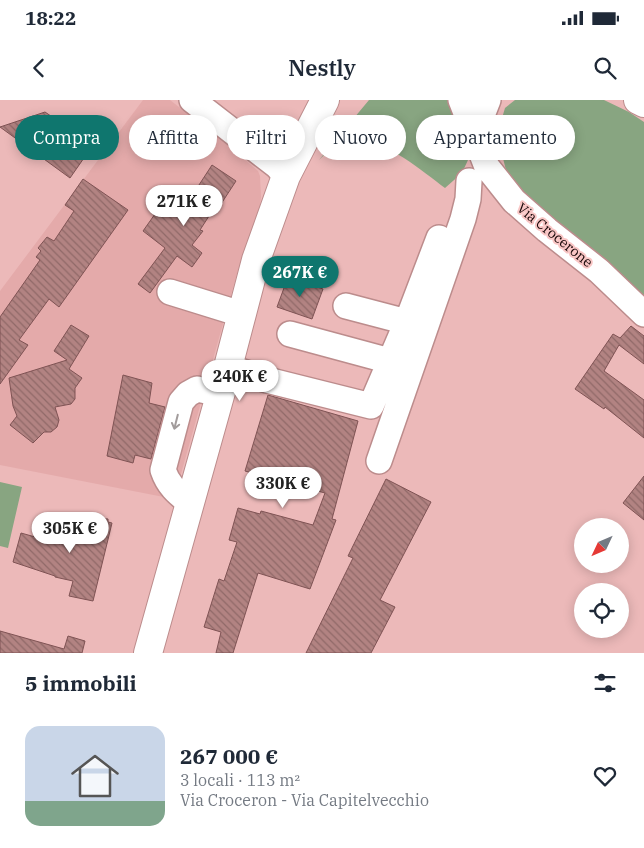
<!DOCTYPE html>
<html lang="it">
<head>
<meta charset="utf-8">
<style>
  :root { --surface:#fff; --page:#f6f6f7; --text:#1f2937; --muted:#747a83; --accent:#0f766e }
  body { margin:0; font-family:"IBM Plex Serif",serif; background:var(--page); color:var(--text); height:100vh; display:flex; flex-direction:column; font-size:19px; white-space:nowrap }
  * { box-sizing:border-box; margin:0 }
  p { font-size:16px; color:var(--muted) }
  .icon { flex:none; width:28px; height:28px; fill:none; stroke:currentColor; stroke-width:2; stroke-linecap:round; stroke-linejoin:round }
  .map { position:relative; height:553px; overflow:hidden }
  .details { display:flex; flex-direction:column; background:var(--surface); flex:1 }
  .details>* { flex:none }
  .hud { position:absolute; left:15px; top:15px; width:615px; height:45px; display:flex; gap:10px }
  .needle { width:32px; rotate:226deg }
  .fabs { position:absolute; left:574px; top:418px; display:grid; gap:10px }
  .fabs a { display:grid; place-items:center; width:55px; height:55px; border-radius:50%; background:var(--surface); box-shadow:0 2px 12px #0003; font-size:25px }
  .price { position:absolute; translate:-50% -42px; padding:0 11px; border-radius:18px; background:#fff; color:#222; font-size:16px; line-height:32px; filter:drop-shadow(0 1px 2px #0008) }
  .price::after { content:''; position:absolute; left:50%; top:30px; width:15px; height:11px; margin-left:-8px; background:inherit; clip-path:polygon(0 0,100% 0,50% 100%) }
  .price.current { background:var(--accent); color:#fff }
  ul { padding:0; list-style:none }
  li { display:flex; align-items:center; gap:15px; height:125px; padding:0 25px }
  li span { display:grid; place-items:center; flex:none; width:140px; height:100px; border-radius:15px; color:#555 }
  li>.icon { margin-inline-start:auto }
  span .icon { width:60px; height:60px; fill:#fffc; stroke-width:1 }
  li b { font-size:21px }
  h2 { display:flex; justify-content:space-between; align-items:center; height:60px; padding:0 25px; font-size:21px }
  .chip { padding:0 18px; border-radius:22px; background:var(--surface); box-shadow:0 2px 12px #0003; font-size:18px; line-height:45px }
  .chip.current { background:var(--accent); color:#fff }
  .status { display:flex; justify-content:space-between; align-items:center; height:35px; padding:0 25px; background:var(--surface); direction:ltr }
  .status svg { height:14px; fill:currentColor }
  header { display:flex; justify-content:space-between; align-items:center; height:65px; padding:0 25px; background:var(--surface); font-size:22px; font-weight:600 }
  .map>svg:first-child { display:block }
  .built { fill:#e4aaaa }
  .green { fill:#88a581 }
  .building { fill:url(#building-back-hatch); stroke:#7f5354 }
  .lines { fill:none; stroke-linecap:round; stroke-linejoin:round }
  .minor-casing { stroke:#bc8c8c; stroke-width:28 }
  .major-casing { stroke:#bc8c8c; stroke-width:30 }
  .minor { stroke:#fff; stroke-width:25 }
  .major { stroke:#fff; stroke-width:28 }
  .oneway { stroke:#a29c9c }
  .labels { text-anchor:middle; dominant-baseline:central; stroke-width:4; stroke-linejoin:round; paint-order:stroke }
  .street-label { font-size:14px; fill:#170708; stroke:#f9c6c5 }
</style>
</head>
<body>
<div class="status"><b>18:22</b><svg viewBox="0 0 49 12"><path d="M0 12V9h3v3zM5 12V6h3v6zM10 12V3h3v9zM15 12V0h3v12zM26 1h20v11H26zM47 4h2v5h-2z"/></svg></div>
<header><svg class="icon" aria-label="back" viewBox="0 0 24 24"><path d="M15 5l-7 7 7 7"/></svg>Nestly<svg class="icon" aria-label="search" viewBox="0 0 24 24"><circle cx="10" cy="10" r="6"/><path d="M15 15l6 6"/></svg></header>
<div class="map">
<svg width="644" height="553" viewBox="0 0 644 553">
  <defs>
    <pattern id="building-back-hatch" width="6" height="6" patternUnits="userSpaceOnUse" patternTransform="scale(1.25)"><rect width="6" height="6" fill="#b28382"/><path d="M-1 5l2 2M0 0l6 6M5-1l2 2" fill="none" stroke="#906968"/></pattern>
  </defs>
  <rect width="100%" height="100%" fill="#ecb9b9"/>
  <path class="built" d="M143 0H170L235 51 258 71 260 76 261 97 259 113 238 170 174 399 0 365V191Z"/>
  <path class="green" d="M369 0H448L459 19 468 60 462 73 445 88C420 70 380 34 348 41 337 43 327 52 319 60Z
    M515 0H604L629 12 644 22V200L624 177 550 121 507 74 497 35 505 8Z
    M0 382 22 387 8 448 0 446Z"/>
  <path class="building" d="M45 12 93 45 70 78 0 27Z
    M212 65 236 81 221 104 218 102 200 130 203 131 192 145 202 153 192 167 177 156 150 193 138 184 165 148 143 131 155 114 158 117 167 105 186 119 204 92 197 88Z
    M83 79 128 110 59 207 49 199 19 240 28 245 0 284V217L40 160 36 157 41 151 38 148 47 137 54 141 74 111 65 105Z
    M288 177 323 189 312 219 277 207Z
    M71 225 89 236 69 269 82 278 75 288V299L71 304 55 307 59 320 57 327 51 332H44L33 343 10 325 17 316 13 306 9 278 67 260 54 251Z
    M631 226 644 236V264L619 245 604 271 644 300V338L605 307 604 309 575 289 613 234 620 238Z
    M123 275 152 283 149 303 165 307 151 359 135 355 133 363 107 356Z
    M268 295 358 321 332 419 336 420 310 489 258 473 233 553H216L221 532 204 527 219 479 224 481 237 442 229 440 238 408 260 414 261 411 313 425 325 393 245 371Z
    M644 376V420L623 403Z
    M386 379 431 402 380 500 395 507 371 553H306L353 458 348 456Z
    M69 416 108 419V422L112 423 93 501 69 496 73 481 55 477V476L13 462 21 433 60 444Z
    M0 531 64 549 68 536 85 541 82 553H0Z"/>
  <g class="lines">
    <defs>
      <path id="minor" d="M192 0 277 66 286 76
        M461 0 487 67 514 101 547 130 599 171 644 214
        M480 44 481 18 488 0
        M170 192 241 214
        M407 222 439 138
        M290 234 390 261
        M228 267 267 280 371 306 407 222 346 206
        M379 361 463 119 468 99 469 81
        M189 402C177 393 168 385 163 370L181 302 188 294 197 289 221 294"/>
      <path id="major" d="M638 0 644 3
        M148 553 228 267 256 160 286 76 325 0"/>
    </defs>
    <use href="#minor" class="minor-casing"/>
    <use href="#major" class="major-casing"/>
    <use href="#minor" class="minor"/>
    <use href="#major" class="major"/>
  </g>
  <defs><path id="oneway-shaft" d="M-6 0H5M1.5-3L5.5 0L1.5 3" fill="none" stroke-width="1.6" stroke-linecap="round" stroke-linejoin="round" transform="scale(1.25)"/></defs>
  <use class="oneway" href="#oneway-shaft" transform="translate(176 322) rotate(104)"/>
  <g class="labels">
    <g class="street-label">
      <text transform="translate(555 135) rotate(39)">Via Crocerone</text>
    </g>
  </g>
</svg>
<div class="fabs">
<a><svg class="needle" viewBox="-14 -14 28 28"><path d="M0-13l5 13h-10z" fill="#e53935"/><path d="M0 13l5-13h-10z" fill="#747a83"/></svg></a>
<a><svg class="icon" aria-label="locate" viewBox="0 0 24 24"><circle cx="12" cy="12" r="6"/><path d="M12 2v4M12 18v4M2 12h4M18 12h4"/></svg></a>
</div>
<b class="price" style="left:184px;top:127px">271K €</b>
<b class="price current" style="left:300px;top:198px">267K €</b>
<b class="price" style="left:240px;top:302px">240K €</b>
<b class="price" style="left:283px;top:409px">330K €</b>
<b class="price" style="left:70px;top:454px">305K €</b>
<div class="hud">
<a class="chip current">Compra</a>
<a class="chip">Affitta</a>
<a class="chip">Filtri</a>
<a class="chip">Nuovo</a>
<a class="chip">Appartamento</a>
</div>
</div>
<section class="details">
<h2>5 immobili<svg class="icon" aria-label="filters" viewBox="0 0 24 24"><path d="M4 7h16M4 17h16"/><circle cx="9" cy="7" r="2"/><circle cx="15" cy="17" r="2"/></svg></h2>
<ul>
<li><span style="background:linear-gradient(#c9d6e8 75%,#7fa58c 0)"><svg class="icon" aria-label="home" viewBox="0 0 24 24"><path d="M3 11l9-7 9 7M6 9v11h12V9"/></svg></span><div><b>267 000 €</b><p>3 locali · 113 m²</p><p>Via Croceron - Via Capitelvecchio</p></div><svg class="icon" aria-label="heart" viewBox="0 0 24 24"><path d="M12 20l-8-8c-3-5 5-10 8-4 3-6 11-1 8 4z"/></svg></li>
</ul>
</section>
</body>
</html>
